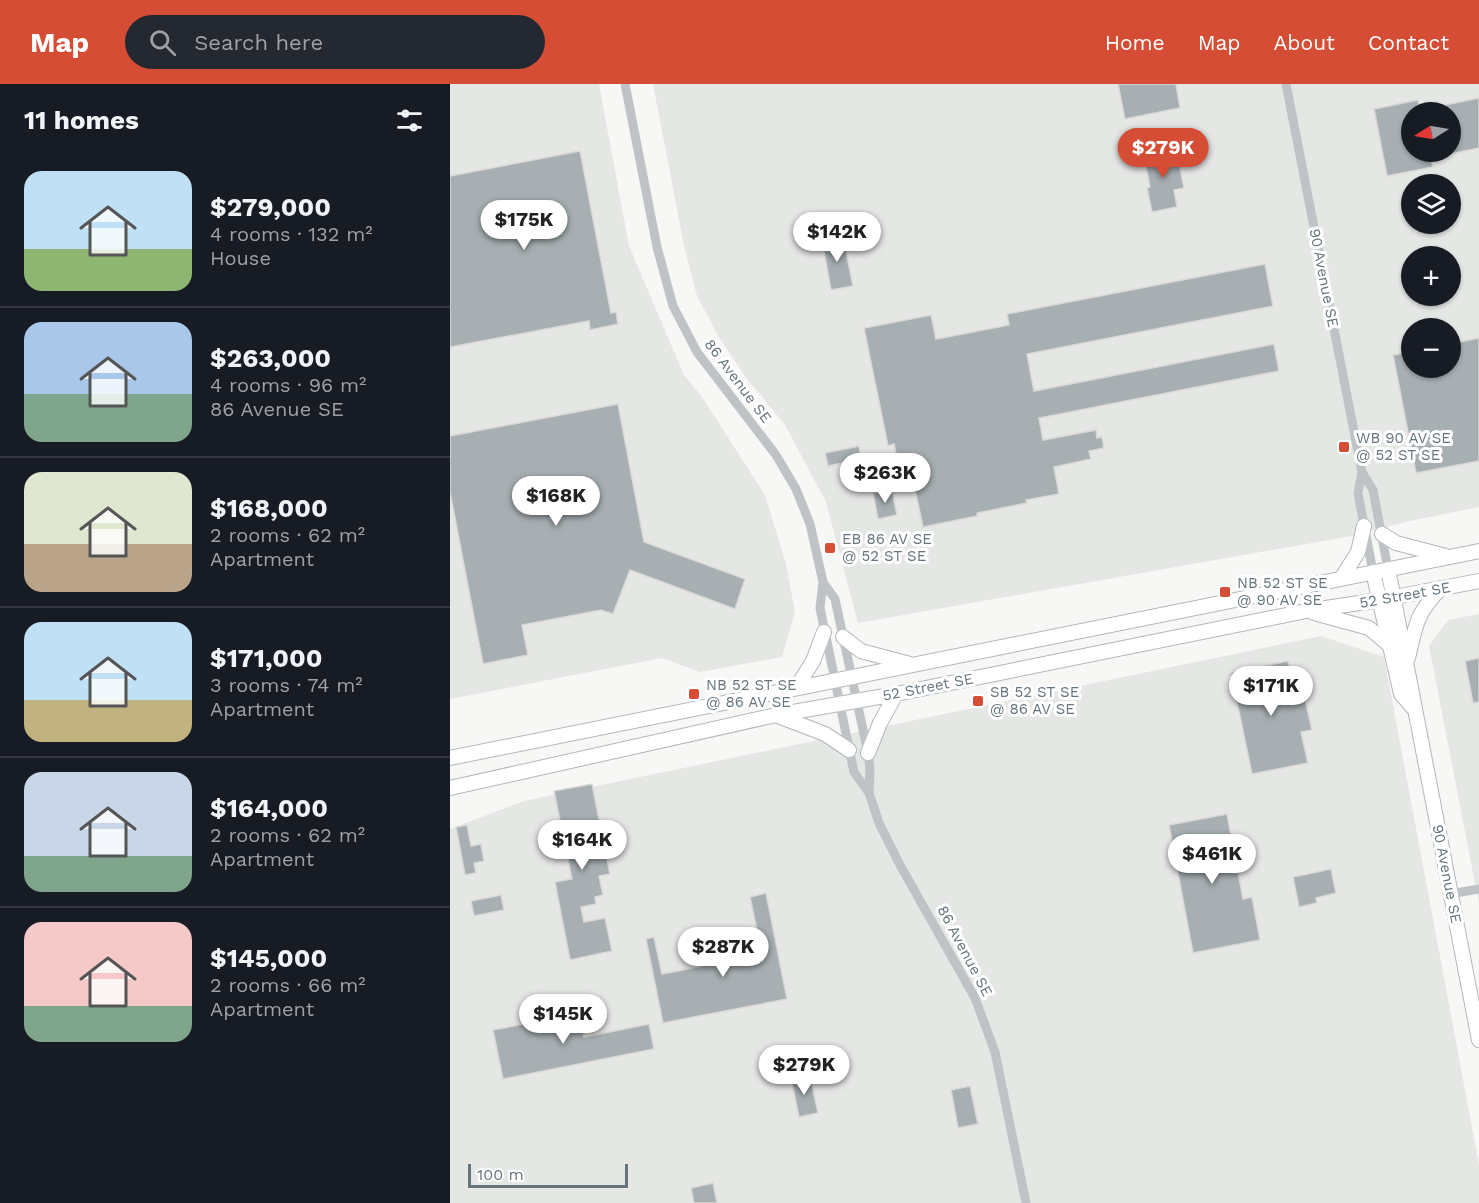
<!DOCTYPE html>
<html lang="en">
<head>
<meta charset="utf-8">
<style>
  :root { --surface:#171b24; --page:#242831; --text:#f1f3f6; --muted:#9ea1a6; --line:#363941; --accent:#d64d36 }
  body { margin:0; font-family:"Work Sans",sans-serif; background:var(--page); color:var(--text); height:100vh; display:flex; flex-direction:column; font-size:22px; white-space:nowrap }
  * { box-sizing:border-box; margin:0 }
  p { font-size:20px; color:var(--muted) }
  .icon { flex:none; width:33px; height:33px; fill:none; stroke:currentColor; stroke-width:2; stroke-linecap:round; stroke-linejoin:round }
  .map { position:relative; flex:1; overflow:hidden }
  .panel { display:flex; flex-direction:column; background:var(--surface); width:450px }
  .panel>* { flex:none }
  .needle { width:39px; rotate:259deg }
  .controls { position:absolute; left:951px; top:18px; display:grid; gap:12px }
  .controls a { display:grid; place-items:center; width:60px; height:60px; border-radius:50%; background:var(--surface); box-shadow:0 2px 4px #0004; font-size:30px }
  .scale { position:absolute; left:18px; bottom:15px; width:160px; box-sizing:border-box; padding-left:6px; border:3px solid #65757d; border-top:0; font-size:16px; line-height:21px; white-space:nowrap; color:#65757d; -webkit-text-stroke:4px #fff; paint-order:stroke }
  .price { position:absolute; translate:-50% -51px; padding:0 14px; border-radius:21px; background:#fff; color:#222; font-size:20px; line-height:39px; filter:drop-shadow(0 2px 3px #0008) }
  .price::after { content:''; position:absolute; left:50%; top:36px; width:18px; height:14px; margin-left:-9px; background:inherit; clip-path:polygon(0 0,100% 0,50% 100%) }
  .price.selected { background:var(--accent); color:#fff }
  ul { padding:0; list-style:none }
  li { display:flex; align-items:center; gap:18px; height:150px; padding:0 24px }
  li+li { border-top:2px solid var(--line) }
  li span { display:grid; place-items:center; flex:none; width:168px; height:120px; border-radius:18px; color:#555 }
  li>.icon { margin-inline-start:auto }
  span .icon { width:72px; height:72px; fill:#fffc; stroke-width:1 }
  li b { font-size:26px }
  h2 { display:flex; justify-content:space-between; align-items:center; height:72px; padding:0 24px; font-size:26px }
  header { display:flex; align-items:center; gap:36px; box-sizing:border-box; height:84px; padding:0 30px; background:var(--accent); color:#fff }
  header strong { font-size:28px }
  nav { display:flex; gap:33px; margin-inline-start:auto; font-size:21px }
  .search { width:420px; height:54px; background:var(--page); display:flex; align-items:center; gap:15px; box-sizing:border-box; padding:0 21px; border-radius:33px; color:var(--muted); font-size:22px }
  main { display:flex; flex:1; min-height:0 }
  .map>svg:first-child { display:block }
  .built { fill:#e5e7e5; fill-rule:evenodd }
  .building { fill:#a7afb3; stroke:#d9d9d7; stroke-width:1.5; fill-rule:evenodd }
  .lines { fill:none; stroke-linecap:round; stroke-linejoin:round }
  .secondary-casing { stroke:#b1b7bb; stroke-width:16 }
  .street { stroke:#bfc3c6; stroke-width:9 }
  .secondary { stroke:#fff; stroke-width:14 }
  .poi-dot { fill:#d64d36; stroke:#fff; stroke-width:2 }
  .labels { text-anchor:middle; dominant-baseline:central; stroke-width:6; stroke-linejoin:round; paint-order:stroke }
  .street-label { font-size:15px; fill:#65757d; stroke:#fff }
  .poi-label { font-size:15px; fill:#65757d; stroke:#fff; text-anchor:start }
</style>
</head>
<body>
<header>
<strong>Map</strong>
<div class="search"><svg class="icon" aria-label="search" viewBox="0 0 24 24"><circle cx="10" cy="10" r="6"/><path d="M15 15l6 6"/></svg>Search here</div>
<nav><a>Home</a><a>Map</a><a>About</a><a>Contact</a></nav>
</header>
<main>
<section class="panel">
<h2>11 homes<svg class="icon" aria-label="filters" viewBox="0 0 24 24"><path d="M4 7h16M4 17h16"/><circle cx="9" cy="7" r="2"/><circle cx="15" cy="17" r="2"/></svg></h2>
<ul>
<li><span style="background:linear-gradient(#bfe0f5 65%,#8fb573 0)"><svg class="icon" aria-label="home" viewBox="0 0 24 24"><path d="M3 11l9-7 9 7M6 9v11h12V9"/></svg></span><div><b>$279,000</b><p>4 rooms · 132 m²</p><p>House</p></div></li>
<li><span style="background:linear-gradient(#a9c7e8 60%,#7fa58c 0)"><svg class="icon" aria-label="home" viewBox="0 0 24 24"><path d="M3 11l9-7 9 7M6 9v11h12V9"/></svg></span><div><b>$263,000</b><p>4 rooms · 96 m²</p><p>86 Avenue SE</p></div></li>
<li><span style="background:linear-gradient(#dfe7d0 60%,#b9a48a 0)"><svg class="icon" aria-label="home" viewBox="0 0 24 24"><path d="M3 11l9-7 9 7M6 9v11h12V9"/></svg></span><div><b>$168,000</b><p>2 rooms · 62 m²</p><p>Apartment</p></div></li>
<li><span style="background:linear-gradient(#bfe0f5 65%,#c2b280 0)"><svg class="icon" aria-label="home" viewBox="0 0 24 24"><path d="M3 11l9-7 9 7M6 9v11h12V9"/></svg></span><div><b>$171,000</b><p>3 rooms · 74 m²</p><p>Apartment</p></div></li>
<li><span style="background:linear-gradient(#c9d6e8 70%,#7fa58c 0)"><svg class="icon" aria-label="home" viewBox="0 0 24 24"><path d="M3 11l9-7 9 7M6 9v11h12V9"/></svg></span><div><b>$164,000</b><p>2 rooms · 62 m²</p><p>Apartment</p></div></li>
<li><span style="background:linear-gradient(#f6c9c9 70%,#7fa58c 0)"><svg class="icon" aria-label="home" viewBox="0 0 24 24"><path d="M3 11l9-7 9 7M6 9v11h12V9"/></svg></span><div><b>$145,000</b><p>2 rooms · 66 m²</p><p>Apartment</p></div></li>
</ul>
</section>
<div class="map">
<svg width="1029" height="1119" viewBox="0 0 1029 1119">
  <rect width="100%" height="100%" fill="#f7f7f5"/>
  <path class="built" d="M0 0H149L179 162 234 291 252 313 315 411 336 480 345 528 332 573 250 588 212 574 0 615Z
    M203 0H1029V423L955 438 902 452 408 539 376 418 335 341 294 291 269 253 247 212 234 162ZM962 28H1000V68H962ZM962 100H1000V140H962ZM962 172H1000V212H962ZM962 244H1000V284H962Z
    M1029 530V820L979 562 998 536Z
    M871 552 934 573 1029 1081V1119H0V745L74 717Z"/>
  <path class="building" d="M668 0H726L730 24 675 35Z
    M1029 14V64L981 74 983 83 937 92 924 25 968 16 970 26ZM962 28H1000V68H962Z
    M726 64 734 104 724 106 727 123 702 128 697 104 700 103 694 71Z
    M130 67 161 229 166 228 168 240 140 246 139 237 0 263V92Z
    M393 152 403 202 381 206 372 156Z
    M815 180 823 222 577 270 584 307 824 260 829 287 589 334 593 356 646 346 647 354 652 353 654 364 639 367 641 375 604 383 609 410 576 416 577 419 527 429V432L473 443 464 401 450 404 448 394H451L444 360 438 362 414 244 481 231 486 255 559 241 557 230Z
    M1029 254V377L966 389 943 271 962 268V284H1000V260Z
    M168 320 194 458 295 495 285 525 180 486 163 530 151 526 72 541 78 571 33 580 0 408V352Z
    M409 362 411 375 378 382 375 369Z
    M442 406 447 431 428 435 423 409Z
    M1029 574V618L1023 619 1015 577Z
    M838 577 846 617 855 615 862 646 851 648 858 679 802 690 781 589Z
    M142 700 160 790 149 792 153 811 145 813 146 820 131 823 134 838 155 834 162 867 120 876 105 798 122 795 104 707Z
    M777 730 793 815 802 813 810 856 743 869 719 741Z
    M17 741 21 762 31 760 34 777 24 779 26 789 15 791 6 743Z
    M881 785 886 809 866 814 867 819 849 823 843 793Z
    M316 809 337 915 213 939 196 855 204 853 212 890 312 870 300 813Z
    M51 811 54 826 24 832 21 817Z
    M129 929 134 953 199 940 204 965 53 995 43 946Z
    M360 991 368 1029 349 1033 341 995Z
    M520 1002 528 1040 508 1044 501 1006Z
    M263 1099 267 1119H244L241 1104Z"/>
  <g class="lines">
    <defs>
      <path id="secondary" d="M932 450 946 459 996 472
        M938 485 1029 956
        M923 488 951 610 964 625
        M891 495 908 468 914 442
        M864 529 919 544 938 560
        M393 553 411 567 460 580
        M958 574C966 540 966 530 991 504
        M346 604 363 577 374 548
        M328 632 375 650 399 666
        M418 669 430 639 446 610
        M0 674 1029 467
        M0 704 326 631 446 610 856 527 929 516 1029 497"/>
    </defs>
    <use href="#secondary" class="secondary-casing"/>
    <path class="street" d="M175 0 207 163 223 222 247 268 326 371 346 405 360 440 373 498 370 524 404 688 419 709 429 739 450 781 525 914 545 968 576 1119
      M836 0 912 388 908 409 923 488
      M912 388 923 406 938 485
      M373 498 385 515 418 669 420 685 419 709
      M1000 810 1029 805"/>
    <use href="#secondary" class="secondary"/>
  </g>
  <g class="poi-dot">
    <rect x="888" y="357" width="12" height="12" rx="3"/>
    <rect x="374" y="458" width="12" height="12" rx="3"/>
    <rect x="769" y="502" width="12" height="12" rx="3"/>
    <rect x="238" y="604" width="12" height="12" rx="3"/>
    <rect x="522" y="611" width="12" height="12" rx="3"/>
  </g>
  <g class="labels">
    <g class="street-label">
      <text transform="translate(874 194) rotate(79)">90 Avenue SE</text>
      <text transform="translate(288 297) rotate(53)">86 Avenue SE</text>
      <text transform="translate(955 511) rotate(-10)">52 Street SE</text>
      <text transform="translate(478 603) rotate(-11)">52 Street SE</text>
      <text transform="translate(997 790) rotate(79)">90 Avenue SE</text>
      <text transform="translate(515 867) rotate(62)">86 Avenue SE</text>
    </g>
    <g class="poi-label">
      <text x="906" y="354">WB 90 AV SE<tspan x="906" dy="17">@ 52 ST SE</tspan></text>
      <text x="392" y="455">EB 86 AV SE<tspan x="392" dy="17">@ 52 ST SE</tspan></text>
      <text x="787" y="499">NB 52 ST SE<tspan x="787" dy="17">@ 90 AV SE</tspan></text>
      <text x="256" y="601">NB 52 ST SE<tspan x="256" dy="17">@ 86 AV SE</tspan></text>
      <text x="540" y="608">SB 52 ST SE<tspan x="540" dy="17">@ 86 AV SE</tspan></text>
    </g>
  </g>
</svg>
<div class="controls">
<a><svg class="needle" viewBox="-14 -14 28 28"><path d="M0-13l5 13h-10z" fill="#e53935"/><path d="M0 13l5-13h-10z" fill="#9ea1a6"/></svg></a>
<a><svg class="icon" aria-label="layers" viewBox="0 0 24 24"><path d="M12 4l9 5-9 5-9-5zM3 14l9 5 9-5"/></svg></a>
<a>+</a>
<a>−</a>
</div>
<div class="scale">100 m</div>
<b class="price selected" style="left:713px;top:95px">$279K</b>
<b class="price" style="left:74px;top:167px">$175K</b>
<b class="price" style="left:387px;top:179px">$142K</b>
<b class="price" style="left:435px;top:420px">$263K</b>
<b class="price" style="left:106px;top:443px">$168K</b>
<b class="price" style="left:821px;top:633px">$171K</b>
<b class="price" style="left:132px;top:787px">$164K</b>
<b class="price" style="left:762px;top:801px">$461K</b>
<b class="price" style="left:273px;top:894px">$287K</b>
<b class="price" style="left:113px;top:961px">$145K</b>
<b class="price" style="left:354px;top:1012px">$279K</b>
</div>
</main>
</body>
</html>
